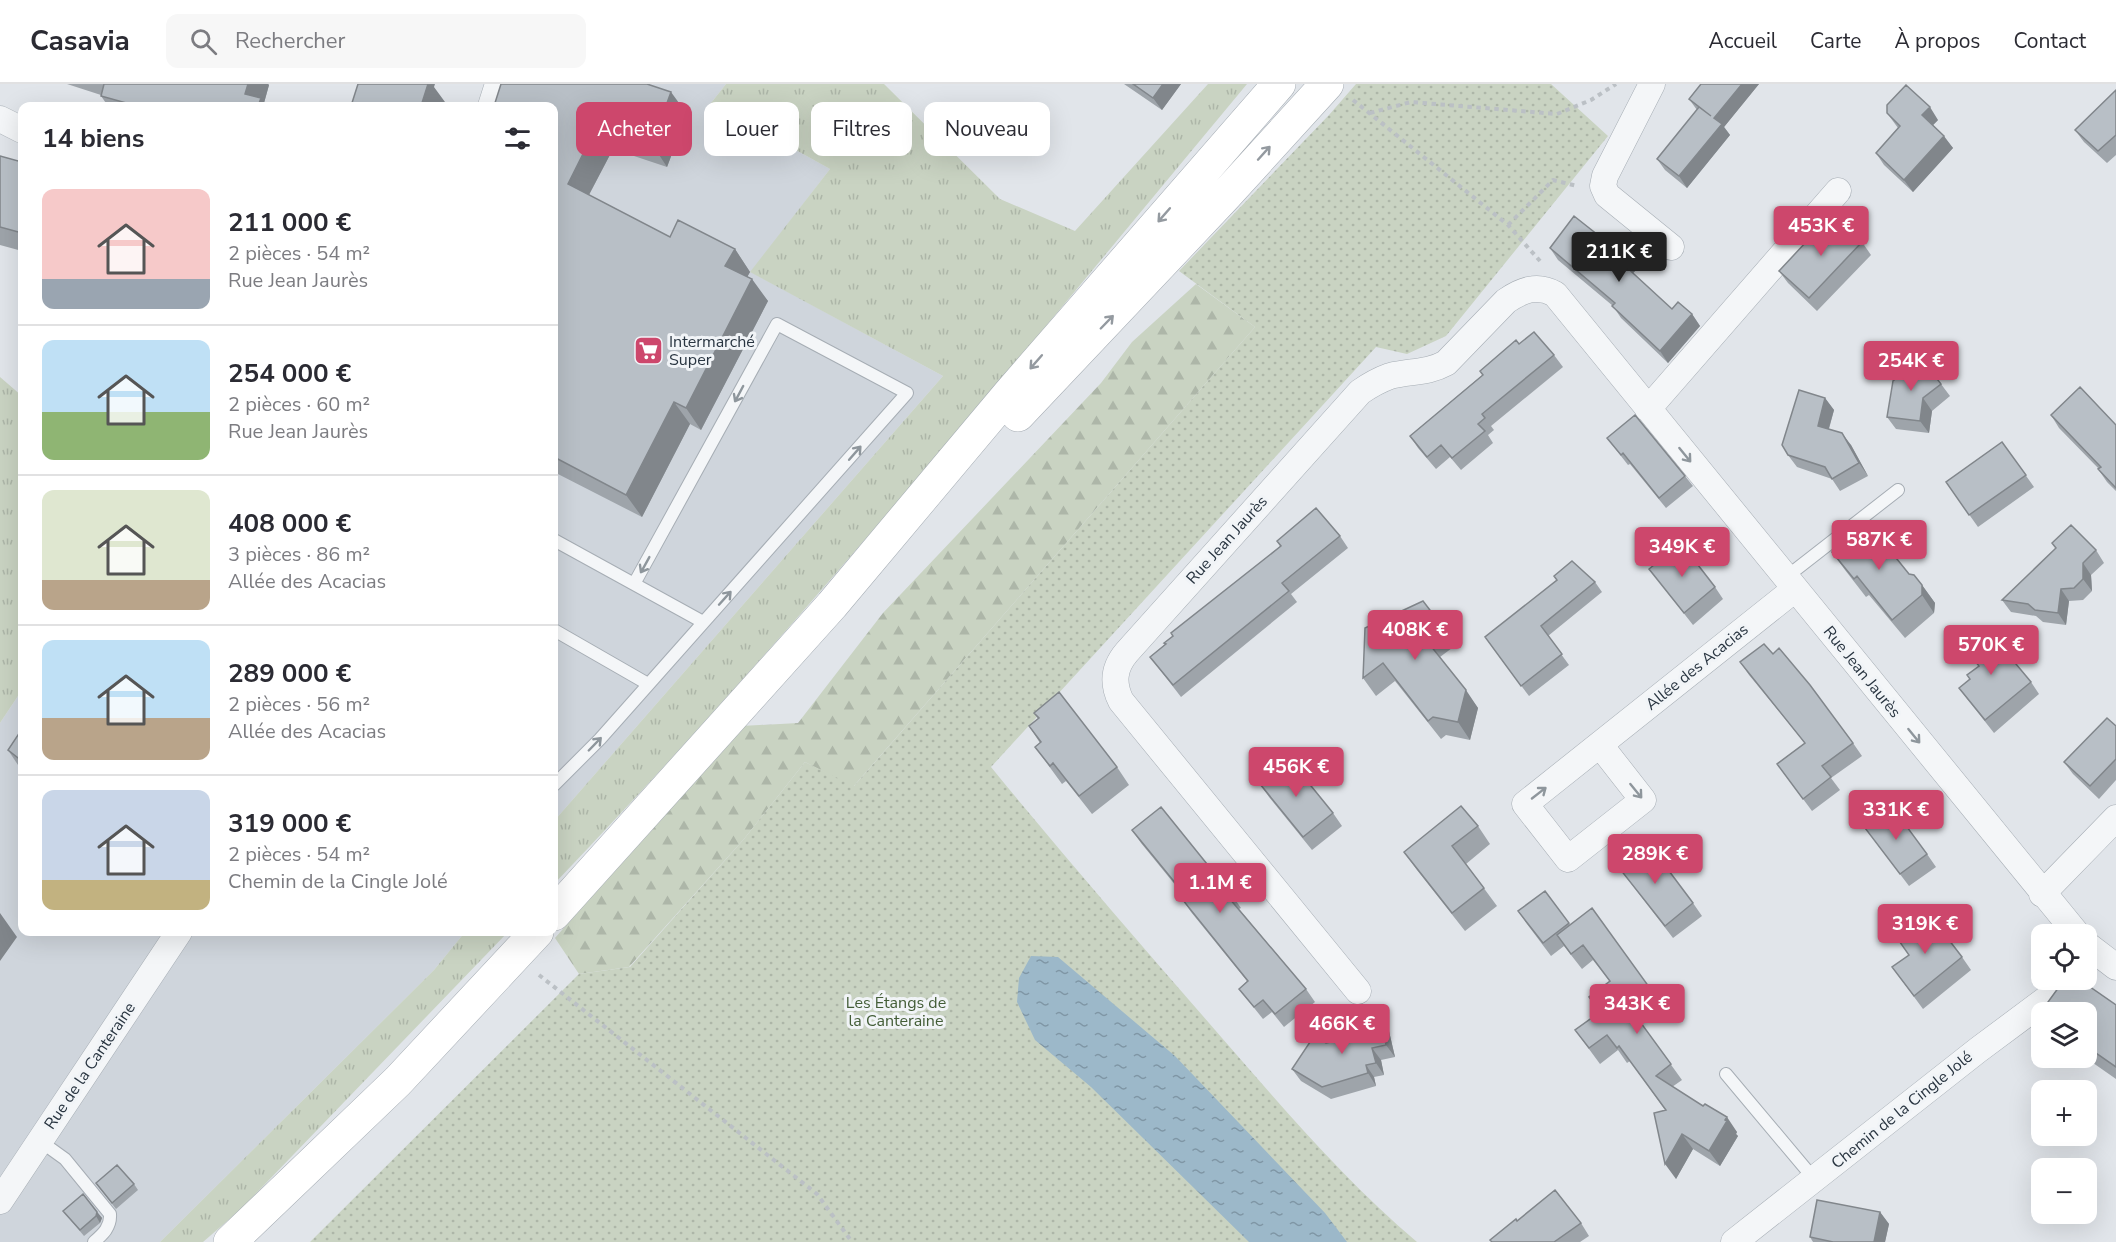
<!DOCTYPE html>
<html lang="fr">
<head>
<meta charset="utf-8">
<style>
  :root { --surface:#fff; --page:#f7f7f7; --text:#2b2b33; --muted:#7c7c81; --line:#e1e1e2; --accent:#cd476c }
  body { margin:0; font-family:"Nunito Sans",sans-serif; background:var(--page); color:var(--text); height:100vh; display:flex; flex-direction:column; font-size:22px; white-space:nowrap }
  * { box-sizing:border-box; margin:0 }
  p { font-size:20px; color:var(--muted) }
  .icon { flex:none; width:33px; height:33px; fill:none; stroke:currentColor; stroke-width:2; stroke-linecap:round; stroke-linejoin:round }
  .map { position:relative; flex:1; overflow:hidden }
  .details { position:absolute; left:18px; top:18px; width:540px; height:834px; display:flex; flex-direction:column; background:var(--surface); border-radius:12px; box-shadow:0 6px 24px #0002 }
  .details>* { flex:none }
  .top-card { position:absolute; left:576px; top:18px; width:570px; height:54px; display:flex; gap:12px }
  .buttons { position:absolute; left:2031px; top:840px; display:grid; gap:12px }
  .buttons a { display:grid; place-items:center; width:66px; height:66px; border-radius:12px; background:var(--surface); box-shadow:0 6px 24px #0002; font-size:30px }
  .price { position:absolute; translate:-50% -51px; padding:0 14px; border-radius:6px; background:var(--accent); color:#fff; font-size:20px; line-height:39px; filter:drop-shadow(0 2px 3px #0008) }
  .price::after { content:''; position:absolute; left:50%; top:36px; width:18px; height:14px; margin-left:-9px; background:inherit; clip-path:polygon(0 0,100% 0,50% 100%) }
  .price.on { background:#222; color:#fff }
  ul { padding:0; list-style:none }
  li { display:flex; align-items:center; gap:18px; height:150px; padding:0 24px }
  li+li { border-top:2px solid var(--line) }
  li span { display:grid; place-items:center; flex:none; width:168px; height:120px; border-radius:12px; color:#555 }
  li>.icon { margin-inline-start:auto }
  span .icon { width:72px; height:72px; fill:#fffc; stroke-width:1 }
  li b { font-size:26px }
  h2 { display:flex; justify-content:space-between; align-items:center; height:72px; padding:0 24px; font-size:26px }
  .chip { padding:0 21px; border-radius:12px; background:var(--surface); box-shadow:0 6px 24px #0002; font-size:21px; line-height:54px }
  .chip.on { background:var(--accent); color:#fff }
  header { display:flex; align-items:center; gap:36px; box-sizing:border-box; height:84px; padding:0 30px; background:var(--surface); border-bottom:2px solid var(--line) }
  header strong { font-size:28px }
  nav { display:flex; gap:33px; margin-inline-start:auto; font-size:21px }
  .search { width:420px; height:54px; background:var(--page); display:flex; align-items:center; gap:15px; box-sizing:border-box; padding:0 21px; border-radius:12px; color:var(--muted); font-size:22px }
  .map>svg:first-child { display:block }
  .built { fill:#cfd5dc }
  .grass { fill:url(#grass-tufts) }
  .forest { fill:url(#forest-firs) }
  .park { fill:url(#park-dots) }
  .water { fill:url(#water-ripples) }
  .lines { fill:none; stroke-linecap:round; stroke-linejoin:round }
  .service-casing { stroke:#a6adb4; stroke-width:14 }
  .minor-casing { stroke:#a6adb4; stroke-width:27 }
  .secondary-casing { stroke:#a6adb4; stroke-width:34 }
  .path { stroke:#bbc0c5; stroke-width:4; stroke-dasharray:4.5 4.5; stroke-linecap:butt }
  .service { stroke:#f4f6f8; stroke-width:12 }
  .minor { stroke:#f4f6f8; stroke-width:26 }
  .secondary { stroke:#fff; stroke-width:33 }
  .wall { fill:#9ea4aa }
  .shaded-wall { fill:#81868b }
  .building { fill:#b8bfc6; stroke:#81868b; stroke-width:1.5 }
  .oneway { stroke:#949aa0 }
  .oneway2 { stroke:#8e969c }
  .labels { text-anchor:middle; dominant-baseline:central; stroke-width:6; stroke-linejoin:round; paint-order:stroke }
  .poi-label { font-size:16px; fill:#293541; stroke:#f1f4f7; text-anchor:start }
  .street-label { font-size:16px; fill:#293541; stroke:#f1f4f7 }
  .park-label { font-size:16px; fill:#435d37; stroke:#f1f4f7 }
</style>
</head>
<body>
<header>
<strong>Casavia</strong>
<div class="search"><svg class="icon" aria-label="search" viewBox="0 0 24 24"><circle cx="10" cy="10" r="6"/><path d="M15 15l6 6"/></svg>Rechercher</div>
<nav><a>Accueil</a><a>Carte</a><a>À propos</a><a>Contact</a></nav>
</header>
<div class="map">
<svg width="2116" height="1158" viewBox="0 0 2116 1158">
  <defs>
    <pattern id="grass-tufts" width="24" height="20" patternUnits="userSpaceOnUse" patternTransform="scale(1.5)"><rect width="24" height="20" fill="#c9d3c2"/><path d="M3 7l-1-3M5 7V3M7 7l1-3M15 17l-1-3M17 17v-4M19 17l1-3" fill="none" stroke="#adb6a8"/></pattern>
    <pattern id="forest-firs" width="22" height="20" patternUnits="userSpaceOnUse" patternTransform="scale(1.5)"><rect width="22" height="20" fill="#c9d3c2"/><path d="M5 1l3.5 6h-7zM16 11l3.5 6h-7z" fill="#adb6a8"/></pattern>
    <pattern id="park-dots" width="8" height="8" patternUnits="userSpaceOnUse" patternTransform="scale(1.5)"><rect width="8" height="8" fill="#c9d3c2"/><path d="M2 2h.1M6 6h.1" fill="none" stroke="#adb6a8" stroke-width="1.8" stroke-linecap="round"/></pattern>
    <pattern id="water-ripples" width="26" height="14" patternUnits="userSpaceOnUse" patternTransform="scale(1.5)"><rect width="26" height="14" fill="#9cb8c9"/><path d="M2 4q2-2 4 0t4 0M15 11q2-2 4 0t4 0" fill="none" stroke="#7f96a5"/></pattern>
  </defs>
  <rect width="100%" height="100%" fill="#e1e5ea"/>
  <path class="built" d="M513 0H726L711 19 830 85 751 188 943 292 554 737V22H506Z
    M22 606V848H465L434 886 160 1158H0V639Z"/>
  <path class="grass" d="M726 0H884L1000 115 1075 147 1208 0H1247C1021 272 798 545 554 800V737L943 292 750 188 830 85 711 19Z
    M0 293 22 312V606L0 639Z
    M465 848H508L240 1126 203 1158H160L434 886Z"/>
  <path class="forest" d="M1196 200 1255 243 853 703 805 678 744 755 629 883 579 890 555 854 741 642 798 639 883 529 1101 299 1132 258Z"/>
  <path class="park" d="M1356 0H1551L1608 52 1446 252 1407 270 1376 263 991 683C1066 775 1144 864 1222 954 1283 1024 1346 1098 1417 1158H310L579 890 630 883 744 755 805 678 854 702 1255 243 1179 187 1329 31Z"/>
  <path class="water" d="M1031 872 1058 873 1175 972 1325 1129 1347 1158H1249L1091 1003 1035 956 1017 918 1019 894Z"/>
  <g class="lines">
    <defs>
      <path id="service" d="M554 456 634 500
        M1785 494 1898 406
        M554 546 648 600
        M554 701 600 655 907 309 777 240 634 500 703 538
        M1726 990 1815 1096
        M40 1057 65 1075 110 1130C111 1143 103 1150 94 1158"/>
      <path id="minor" d="M1652 0 1605 92 1603 102 1607 111 1671 163
        M491 22 498 0
        M0 35 22 46
        M1648 325 1838 107
        M1600 661 1643 716 1568 775 1525 720 1795 505
        M2042 810 2116 734
        M2086 860 2116 883
        M1358 907 1121 617C1112 599 1114 583 1127 568L1360 308C1370 301 1379 296 1390 292 1410 287 1428 289 1446 279L1506 217C1522 206 1537 200 1555 210L2077 850
        M0 1117 179 848
        M1734 1158 1978 966 2072 896"/>
      <path id="secondary" d="M1018 331 1225 112 1327 0
        M554 830 832 521 1009 310 1279 0
        M230 1158 398 997 537 848"/>
    </defs>
    <use href="#service" class="service-casing"/>
    <use href="#minor" class="minor-casing"/>
    <use href="#secondary" class="secondary-casing"/>
    <path class="path" d="M1353 16 1508 141 1540 177
      M1370 29 1411 18 1557 30 1591 16 1616 0
      M1508 141 1553 96 1577 102
      M539 891 817 1110 852 1158"/>
    <use href="#service" class="service"/>
    <use href="#minor" class="minor"/>
    <use href="#secondary" class="secondary"/>
  </g>
  <path class="wall" d="M67 0H268L269 1 264 19 267 22H108L101 12V11Z
    M1124 0H1181L1162 26Z
    M1701 0H1759L1724 43 1730 51 1687 104 1665 86 1657 75 1697 26 1689 15Z
    M2116 6V71L2107 79 2084 58 2075 46Z
    M554 22 687 30 667 83 613 65 589 111 670 153 735 165 750 188 747 193 768 217 701 346 690 340 642 433 554 388Z
    M1887 29 1938 36 1933 41 1953 64 1913 108 1884 81 1876 69 1898 44Z
    M0 72 22 78V167L0 161Z
    M1823 145 1862 158 1871 171 1817 227 1788 199 1779 187Z
    M1550 164 1627 174 1636 186 1633 189 1672 225 1692 230 1700 242 1668 279 1621 234 1613 222 1558 176Z
    M1519 260 1554 271 1563 283 1491 342 1494 346 1488 351 1493 359 1461 386 1450 373 1436 385 1418 364 1410 352Z
    M1941 300 1950 312 1932 327 1929 349 1896 345 1887 333Z
    M1825 314 1834 326 1829 345 1851 361 1868 392 1840 407 1832 395 1797 383 1788 371Z
    M2051 331 2116 341V407L2107 398 2098 385H2099L2059 344Z
    M1607 354 1685 392 1693 402 1666 424 1630 380 1628 381Z
    M2002 358 2034 403 1978 443 1946 398Z
    M1340 452 1348 464 1291 510 1297 518 1181 613 1150 573 1280 462 1277 457Z
    M2052 459 2096 466 2104 479 2091 491 2092 507 2083 516 2069 517 2066 541 2043 538 2036 532 2011 528 2002 516 2056 464Z
    M1832 468 1909 490 1922 501 1935 519 1934 529 1905 554 1869 511 1866 513 1845 486Z
    M1649 485 1715 503 1723 515 1693 541Z
    M1595 498 1602 508 1548 552 1569 581 1529 612 1492 563Z
    M1443 543 1456 561 1440 573 1478 624 1470 656 1446 651 1441 655 1395 597 1376 612 1363 594 1365 544Z
    M1963 562 2006 572 2031 598 2039 610 1994 649 1968 616 1959 604 1970 595 1979 582Z
    M1740 578 1853 659 1862 672 1831 694 1840 706 1812 727 1777 680 1805 659 1749 591Z
    M1034 629 1117 683 1129 701 1092 730 1066 697 1062 700 1035 663 1040 659 1029 642 1038 635Z
    M2116 642V696L2099 715 2073 690 2064 678Z
    M22 645V687L8 666Z
    M1260 700 1333 729 1342 742 1312 766 1269 713Z
    M1478 742 1490 760 1466 780 1497 822 1465 847 1417 786 1404 768Z
    M1865 744 1927 770 1936 783 1909 802Z
    M1132 746 1232 811 1241 824 1239 825 1306 905 1315 918 1284 943 1272 928 1263 935 1239 905 1247 897 1191 828 1182 815 1185 813 1141 759Z
    M1656 779 1693 819 1702 832 1673 854 1616 780Z
    M1545 807 1570 841 1652 907 1663 922 1641 939 1682 996 1672 1003 1737 1048 1736 1050 1738 1052 1720 1082 1693 1065 1676 1095 1665 1026 1630 977 1627 979 1618 966 1600 980 1575 946 1599 928 1589 913 1610 898 1593 876 1582 885 1564 862 1551 872 1527 840 1518 827Z
    M1962 873 1971 886 1923 925 1892 883Z
    M2064 896H2080L2116 921V995L2086 974V928H2042V931L2040 929Z
    M1380 931 1388 943 1395 973 1381 976 1384 991 1374 993 1376 1002 1331 1015 1301 997 1292 985 1326 959 1357 953Z
    M96 1099 134 1100 138 1106 116 1125Z
    M83 1110 102 1134 100 1139 84 1152 63 1127Z
    M1880 1128 1889 1140 1885 1158H1813L1810 1153Z
    M1517 1137 1581 1139 1589 1152 1580 1158H1491Z"/>
  <path class="shaded-wall" d="M248 0H268L269 1 264 19 267 22H254L245 10Z
    M421 0H435L434 3 445 18 444 22H421Z
    M1163 0H1181L1162 26 1153 14Z
    M1742 0H1759L1724 43 1730 51 1687 104 1679 92 1714 34Z
    M671 8 687 30 667 83 652 60Z
    M1930 23 1938 36 1931 43 1922 31Z
    M597 42 613 65 583 122 568 100Z
    M1944 52 1953 64 1913 108 1904 96Z
    M735 165 750 188 741 204 725 182Z
    M1627 174 1636 186 1631 191 1622 179Z
    M752 195 768 217 701 346 686 324Z
    M1692 230 1700 242 1668 279 1660 267Z
    M1825 314 1834 326 1826 354 1818 342Z
    M1923 314 1932 327 1929 349 1920 337Z
    M674 318 690 340 642 433 626 411Z
    M1842 349 1851 361 1868 392 1859 379Z
    M2083 479 2091 491 2092 507 2083 495Z
    M1922 501 1935 519 1934 529 1922 511Z
    M2061 505 2069 517 2066 541 2058 529Z
    M1466 606 1478 624 1470 656 1458 638Z
    M0 829 17 853 0 877Z
    M1380 931 1388 943 1395 973 1386 961Z
    M1372 964 1381 976 1384 991 1376 979Z
    M1366 981 1374 993 1376 1002 1368 989Z
    M1727 1033 1737 1048 1736 1050 1738 1052 1720 1082 1709 1067Z
    M1682 1050 1693 1065 1676 1095 1665 1080Z
    M97 1128 102 1134 100 1139 96 1132Z
    M1880 1128 1889 1140 1885 1158H1874Z"/>
  <path class="building" d="M104 0H248L245 10 261 14 258 22H137L101 12Z
    M358 0H428L421 22H351Z
    M501 0H647L671 8 652 60 597 42 568 100 670 153 678 136 735 165 725 182 752 195 686 324 674 318 626 411 554 373V22H494Z
    M1133 0H1163L1153 14Z
    M1701 0H1742L1714 34 1722 40 1679 92 1657 75 1699 23 1711 32 1689 15Z
    M1906 1 1930 23 1922 31 1944 52 1904 96 1876 69 1900 42 1887 29V21Z
    M2116 6V51L2098 67 2075 46Z
    M0 72 22 78V149L0 143Z
    M1574 132 1627 174 1622 179 1672 225 1678 218 1692 230 1660 267 1612 222 1615 219 1550 164Z
    M1836 132 1862 158 1809 214 1779 187 1821 142 1823 145Z
    M1534 248 1554 271 1482 330 1485 334 1478 340 1485 347 1452 374 1441 361 1427 373 1410 352 1483 291 1480 287 1516 256 1519 260Z
    M1921 274 1941 300 1923 314 1920 337 1887 333 1893 297Z
    M2080 303 2116 341V404L2098 385 2101 383 2051 331Z
    M1799 306 1825 314 1818 342 1842 349 1859 379 1832 395 1825 383 1788 371 1782 361Z
    M1635 331 1685 392 1659 414 1623 369 1621 371 1607 354Z
    M2002 358 2026 391 1969 431 1946 398Z
    M1316 424 1340 452 1282 499 1289 507 1173 601 1150 573 1166 560 1164 559 1173 552 1171 549 1281 462 1277 457Z
    M1868 439 1909 490 1914 491 1922 501V511L1892 536 1857 492 1854 495 1832 468Z
    M2071 441 2096 466 2083 479V495L2074 504 2061 505 2058 529 2035 526 2028 520 2002 516 2056 464 2052 459Z
    M1681 459 1715 503 1684 529 1649 485Z
    M1572 477 1595 498 1541 542 1562 570 1521 602 1485 553 1557 496 1554 492Z
    M1423 517 1443 543 1426 556 1466 606 1458 638 1433 633 1428 637 1383 579 1363 594 1365 544Z
    M1983 545 2006 572V568L2031 598 1985 636 1959 604 1970 595 1967 591 1979 582 1963 562Z
    M1764 560 1773 570 1779 564 1810 601 1853 659 1822 682 1831 693 1803 715 1777 680 1805 659 1740 578Z
    M1059 608 1117 683 1079 712 1053 679 1050 682 1035 663 1041 658 1029 642 1039 634 1034 629Z
    M2107 634 2116 642V675L2090 702 2064 678Z
    M22 645V677L8 666Z
    M1290 676 1333 729 1303 753 1260 700Z
    M1461 722 1478 742 1452 762 1484 804 1452 829 1404 768Z
    M1161 723 1232 811 1229 814 1306 905 1275 930 1263 916 1254 923 1239 905 1248 897 1182 815 1186 812 1132 746Z
    M1893 724 1927 770 1900 790 1865 744Z
    M1642 760 1656 779 1660 775 1693 819 1665 842 1616 780Z
    M1545 807 1569 839 1543 859 1518 827Z
    M1592 824 1652 907 1630 924 1671 980 1656 992 1703 1022 1705 1020 1727 1033 1725 1036 1727 1037 1709 1067 1682 1050 1665 1080 1654 1029 1666 1026 1619 962 1617 964 1607 951 1589 964 1575 946 1600 928 1589 913 1610 897 1583 861 1571 870 1557 851Z
    M1929 830 1962 873 1914 912 1892 883 1909 871 1897 854Z
    M2064 896H2080L2116 921V983L2086 962V928H2042V930L2040 929Z
    M1380 931 1386 961 1372 964 1376 979 1366 981 1368 989 1322 1003 1292 985 1314 952 1326 959 1357 953 1354 936Z
    M117 1081 134 1100 112 1119 96 1099Z
    M1555 1106 1581 1139 1554 1158H1492L1490 1156 1516 1135 1517 1137Z
    M83 1110 97 1128 96 1132 80 1146 63 1127Z
    M1817 1116 1880 1128 1874 1158H1833L1810 1153Z"/>
  <defs><path id="oneway-shaft" d="M-6 0H5M1.5-3L5.5 0L1.5 3" fill="none" stroke-width="1.6" stroke-linecap="round" stroke-linejoin="round" transform="scale(1.5)"/></defs>
  <g class="oneway">
    <use href="#oneway-shaft" transform="translate(1264 69) rotate(-48)"/>
    <use href="#oneway-shaft" transform="translate(1164 131) rotate(131)"/>
    <use href="#oneway-shaft" transform="translate(1107 238) rotate(-46)"/>
    <use href="#oneway-shaft" transform="translate(1036 278) rotate(131)"/>
  </g>
  <g class="oneway2">
    <use href="#oneway-shaft" transform="translate(739 310) rotate(118)"/>
    <use href="#oneway-shaft" transform="translate(855 369) rotate(-49)"/>
    <use href="#oneway-shaft" transform="translate(1685 371) rotate(51)"/>
    <use href="#oneway-shaft" transform="translate(645 481) rotate(119)"/>
    <use href="#oneway-shaft" transform="translate(725 514) rotate(-48)"/>
    <use href="#oneway-shaft" transform="translate(1914 652) rotate(51)"/>
    <use href="#oneway-shaft" transform="translate(595 660) rotate(-46)"/>
    <use href="#oneway-shaft" transform="translate(1636 707) rotate(51)"/>
    <use href="#oneway-shaft" transform="translate(1539 709) rotate(-38)"/>
  </g>
  <defs>
    <symbol id="supermarket-square" viewBox="-11 -11 22 22"><rect x="-9" y="-9" width="18" height="18" rx="4" fill="#cd476c" stroke="#f1f4f7"/><path d="M-6-5.5h2.5l.6 2H6L4.5 2H-2.5L-4.4-4H-6ZM-1.5 3.2a1.3 1.3 0 1 0 .1 0ZM3 3.2a1.3 1.3 0 1 0 .1 0Z" fill="#fff"/></symbol>
  </defs>
  <g fill-rule="evenodd">
    <use href="#supermarket-square" x="632" y="250" width="33" height="33"/>
  </g>
  <g class="labels">
    <g class="poi-label">
      <text x="669" y="258">Intermarché<tspan x="669" dy="18">Super</tspan></text>
    </g>
    <g class="street-label">
      <text transform="translate(1227 456) rotate(-48)">Rue Jean Jaurès</text>
      <text transform="translate(1697 583) rotate(-39)">Allée des Acacias</text>
      <text transform="translate(1862 588) rotate(51)">Rue Jean Jaurès</text>
      <text transform="translate(90 982) rotate(-56)">Rue de la Canteraine</text>
      <text transform="translate(1902 1026) rotate(-39)">Chemin de la Cingle Jolé</text>
    </g>
    <g class="park-label">
      <text x="896" y="919">Les Étangs de<tspan x="896" dy="18">la Canteraine</tspan></text>
    </g>
  </g>
</svg>
<div class="buttons">
<a><svg class="icon" aria-label="locate" viewBox="0 0 24 24"><circle cx="12" cy="12" r="6"/><path d="M12 2v4M12 18v4M2 12h4M18 12h4"/></svg></a>
<a><svg class="icon" aria-label="layers" viewBox="0 0 24 24"><path d="M12 4l9 5-9 5-9-5zM3 14l9 5 9-5"/></svg></a>
<a>+</a>
<a>−</a>
</div>
<b class="price" style="left:1821px;top:173px">453K €</b>
<b class="price on" style="left:1619px;top:199px">211K €</b>
<b class="price" style="left:1911px;top:308px">254K €</b>
<b class="price" style="left:1879px;top:487px">587K €</b>
<b class="price" style="left:1682px;top:494px">349K €</b>
<b class="price" style="left:1415px;top:577px">408K €</b>
<b class="price" style="left:1991px;top:592px">570K €</b>
<b class="price" style="left:1296px;top:714px">456K €</b>
<b class="price" style="left:1896px;top:757px">331K €</b>
<b class="price" style="left:1655px;top:801px">289K €</b>
<b class="price" style="left:1220px;top:830px">1.1M €</b>
<b class="price" style="left:1925px;top:871px">319K €</b>
<b class="price" style="left:1637px;top:951px">343K €</b>
<b class="price" style="left:1342px;top:971px">466K €</b>
<div class="top-card">
<a class="chip on">Acheter</a>
<a class="chip">Louer</a>
<a class="chip">Filtres</a>
<a class="chip">Nouveau</a>
</div>
<section class="details">
<h2>14 biens<svg class="icon" aria-label="filters" viewBox="0 0 24 24"><path d="M4 7h16M4 17h16"/><circle cx="9" cy="7" r="2"/><circle cx="15" cy="17" r="2"/></svg></h2>
<ul>
<li><span style="background:linear-gradient(#f6c9c9 75%,#9aa5b1 0)"><svg class="icon" aria-label="home" viewBox="0 0 24 24"><path d="M3 11l9-7 9 7M6 9v11h12V9"/></svg></span><div><b>211 000 €</b><p>2 pièces · 54 m²</p><p>Rue Jean Jaurès</p></div></li>
<li><span style="background:linear-gradient(#bfe0f5 60%,#8fb573 0)"><svg class="icon" aria-label="home" viewBox="0 0 24 24"><path d="M3 11l9-7 9 7M6 9v11h12V9"/></svg></span><div><b>254 000 €</b><p>2 pièces · 60 m²</p><p>Rue Jean Jaurès</p></div></li>
<li><span style="background:linear-gradient(#dfe7d0 75%,#b9a48a 0)"><svg class="icon" aria-label="home" viewBox="0 0 24 24"><path d="M3 11l9-7 9 7M6 9v11h12V9"/></svg></span><div><b>408 000 €</b><p>3 pièces · 86 m²</p><p>Allée des Acacias</p></div></li>
<li><span style="background:linear-gradient(#bfe0f5 65%,#b9a48a 0)"><svg class="icon" aria-label="home" viewBox="0 0 24 24"><path d="M3 11l9-7 9 7M6 9v11h12V9"/></svg></span><div><b>289 000 €</b><p>2 pièces · 56 m²</p><p>Allée des Acacias</p></div></li>
<li><span style="background:linear-gradient(#c9d6e8 75%,#c2b280 0)"><svg class="icon" aria-label="home" viewBox="0 0 24 24"><path d="M3 11l9-7 9 7M6 9v11h12V9"/></svg></span><div><b>319 000 €</b><p>2 pièces · 54 m²</p><p>Chemin de la Cingle Jolé</p></div></li>
</ul>
</section>
</div>
</body>
</html>
